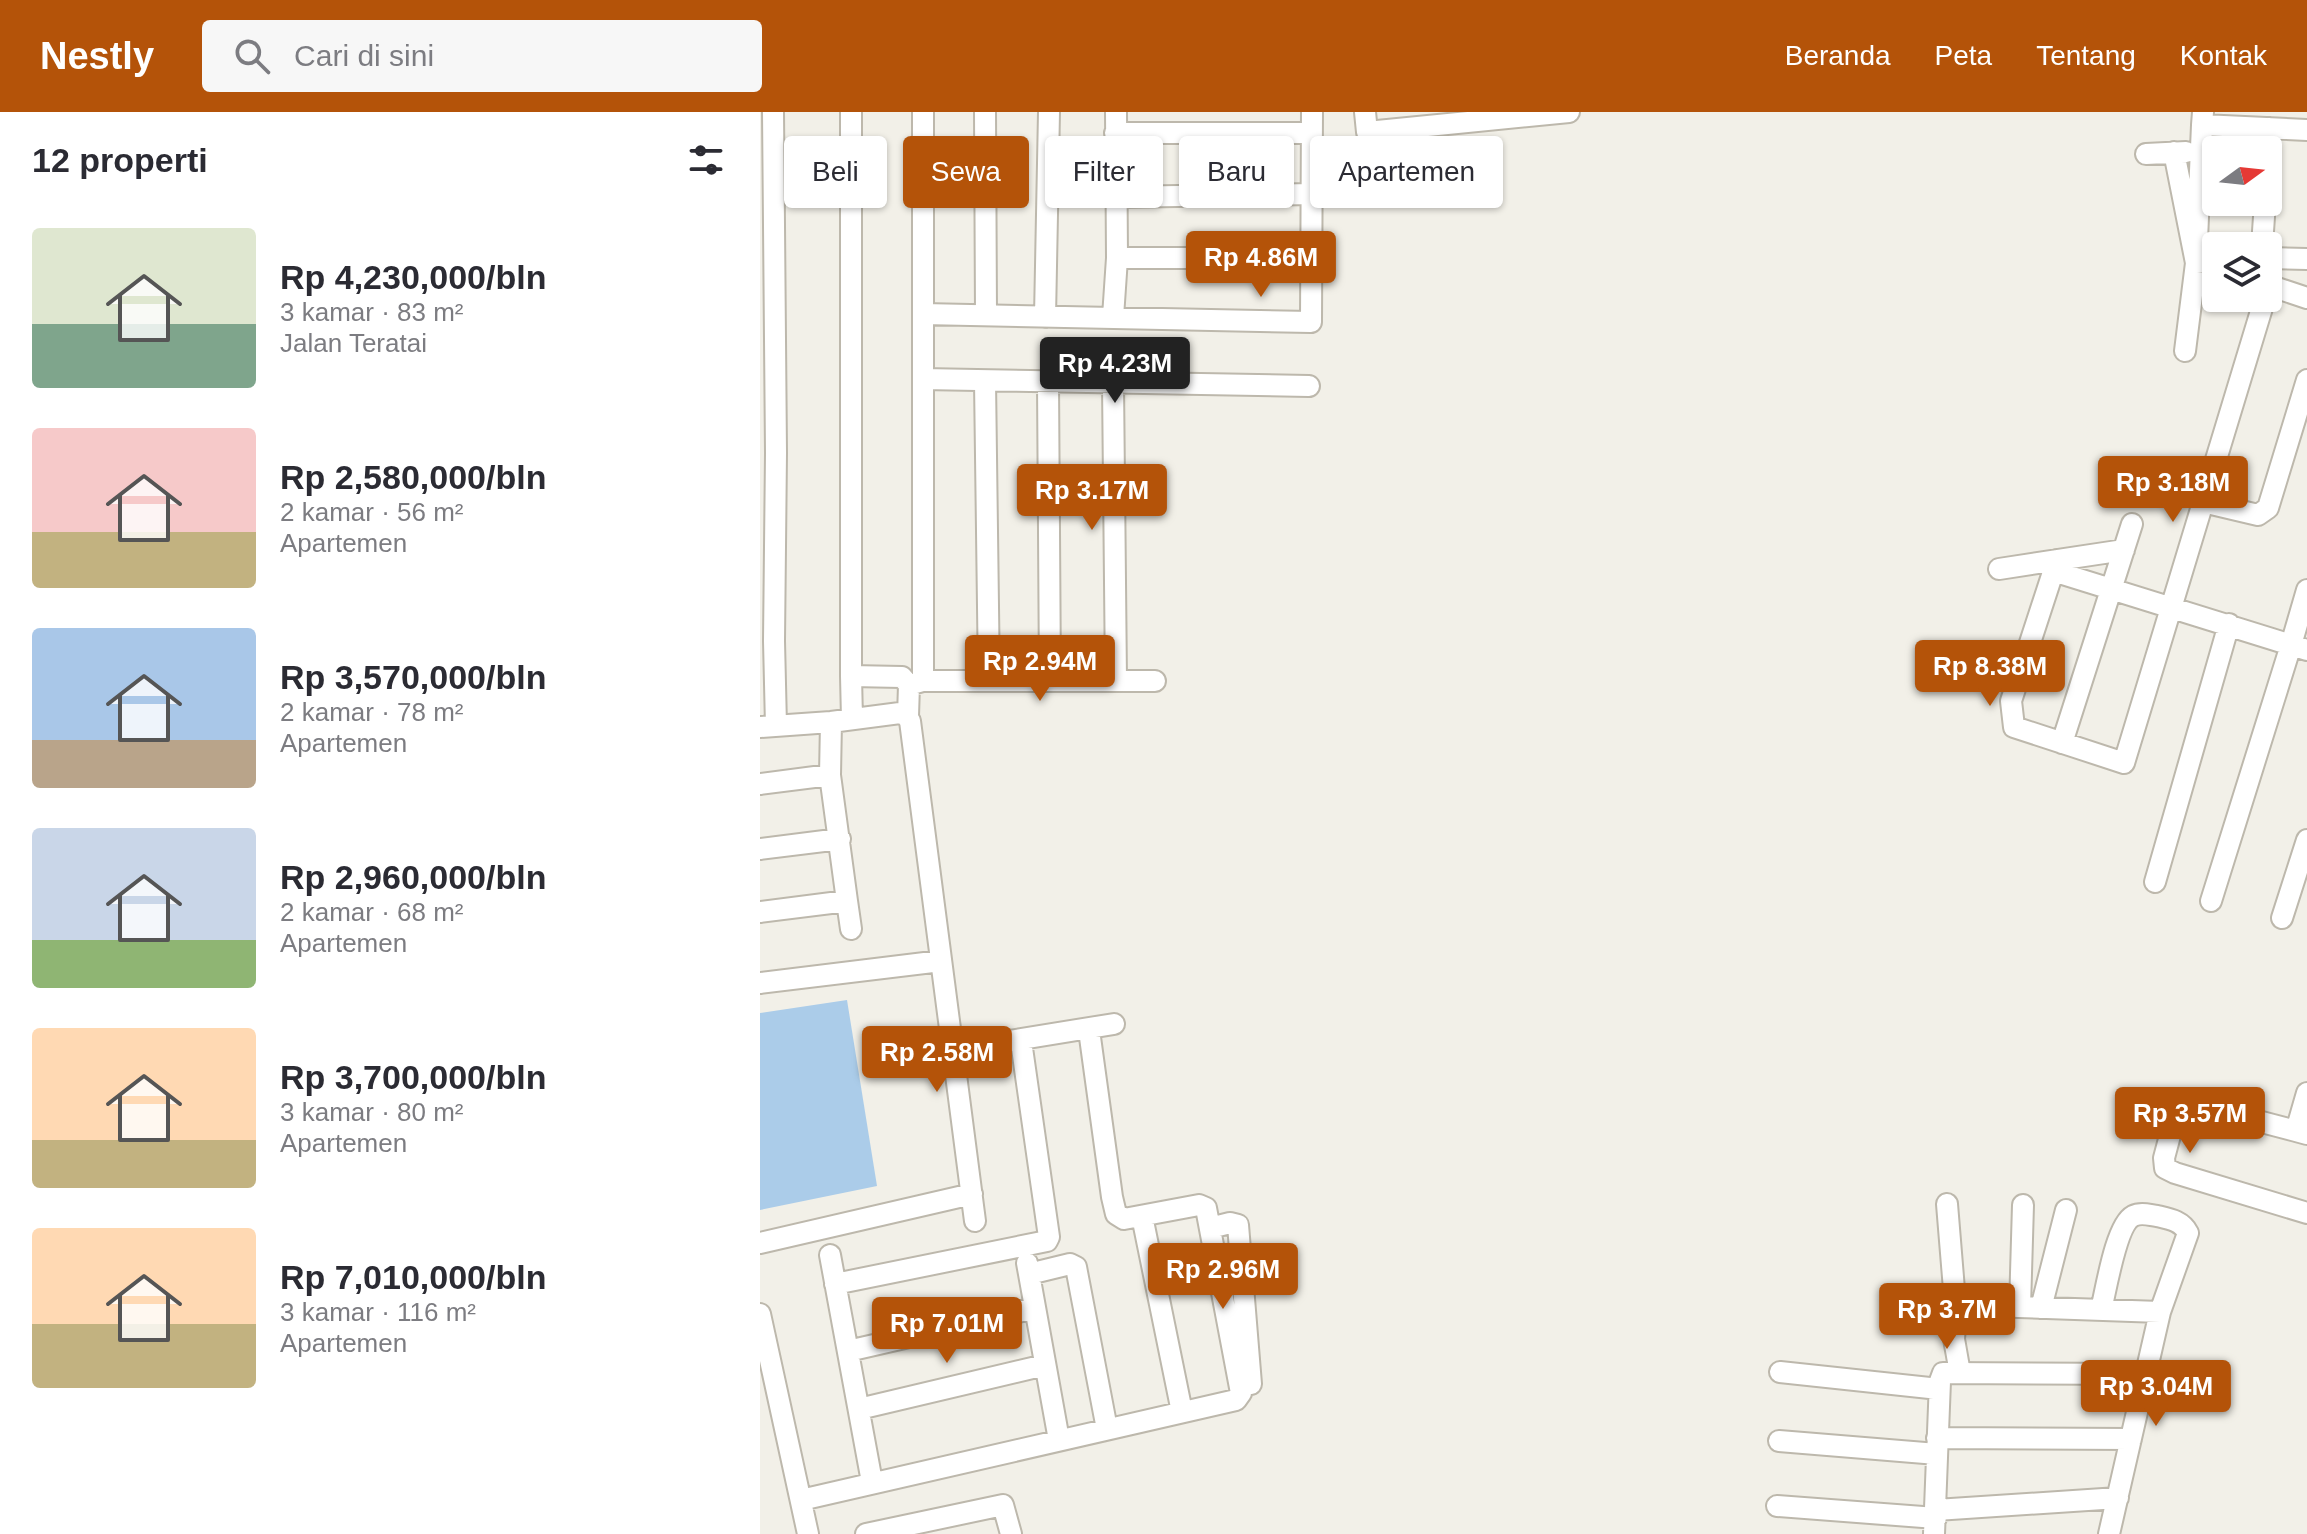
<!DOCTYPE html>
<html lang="id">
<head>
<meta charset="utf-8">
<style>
  :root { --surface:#fff; --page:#f7f7f7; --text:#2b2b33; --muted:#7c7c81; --accent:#b45309 }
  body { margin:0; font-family:Helvetica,sans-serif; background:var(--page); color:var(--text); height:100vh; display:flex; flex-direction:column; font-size:30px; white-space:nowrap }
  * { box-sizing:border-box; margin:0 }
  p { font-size:26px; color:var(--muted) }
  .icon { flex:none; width:44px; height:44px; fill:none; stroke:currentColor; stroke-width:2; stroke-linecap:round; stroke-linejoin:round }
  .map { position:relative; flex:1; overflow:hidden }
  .side { display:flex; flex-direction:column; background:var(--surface); width:760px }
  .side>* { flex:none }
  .banner { position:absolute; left:24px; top:24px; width:760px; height:72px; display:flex; gap:16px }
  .needle { width:52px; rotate:75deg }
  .tools { position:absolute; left:1442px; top:24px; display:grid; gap:16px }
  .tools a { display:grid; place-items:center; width:80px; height:80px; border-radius:8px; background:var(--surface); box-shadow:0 2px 6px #0004; font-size:40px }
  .price { position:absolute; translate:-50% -68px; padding:0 18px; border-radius:8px; background:var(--accent); color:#fff; font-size:26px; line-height:52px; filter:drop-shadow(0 2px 4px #0008) }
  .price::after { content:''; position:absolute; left:50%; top:48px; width:24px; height:18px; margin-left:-12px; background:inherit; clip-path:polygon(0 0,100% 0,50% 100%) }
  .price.active { background:#222; color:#fff }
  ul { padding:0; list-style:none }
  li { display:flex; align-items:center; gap:24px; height:200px; padding:0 32px }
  li span { display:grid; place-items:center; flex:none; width:224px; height:160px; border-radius:8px; color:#555 }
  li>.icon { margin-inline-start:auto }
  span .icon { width:96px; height:96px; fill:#fffc; stroke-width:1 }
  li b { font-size:34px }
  h2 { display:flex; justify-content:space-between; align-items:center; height:96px; padding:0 32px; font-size:34px }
  .tag { padding:0 28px; border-radius:8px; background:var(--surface); box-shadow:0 2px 6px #0004; font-size:28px; line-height:72px }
  .tag.active { background:var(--accent); color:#fff }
  header { display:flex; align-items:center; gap:48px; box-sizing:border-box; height:112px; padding:0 40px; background:var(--accent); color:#fff }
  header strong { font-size:38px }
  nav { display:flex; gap:44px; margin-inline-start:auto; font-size:28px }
  .search { width:560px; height:72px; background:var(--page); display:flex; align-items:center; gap:20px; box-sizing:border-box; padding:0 28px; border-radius:8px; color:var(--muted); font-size:30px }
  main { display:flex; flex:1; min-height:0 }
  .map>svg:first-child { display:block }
  .water { fill:#abcce9 }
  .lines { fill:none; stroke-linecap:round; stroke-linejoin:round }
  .minor-casing { stroke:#bdb8ac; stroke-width:24 }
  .minor { stroke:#fff; stroke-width:20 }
</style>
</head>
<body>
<header>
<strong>Nestly</strong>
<div class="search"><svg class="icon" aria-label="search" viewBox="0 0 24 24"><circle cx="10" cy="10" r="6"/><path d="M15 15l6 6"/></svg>Cari di sini</div>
<nav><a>Beranda</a><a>Peta</a><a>Tentang</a><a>Kontak</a></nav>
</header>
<main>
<section class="side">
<h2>12 properti<svg class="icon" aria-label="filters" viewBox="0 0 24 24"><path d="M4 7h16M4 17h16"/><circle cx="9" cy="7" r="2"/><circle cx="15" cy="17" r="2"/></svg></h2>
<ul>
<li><span style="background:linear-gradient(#dfe7d0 60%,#7fa58c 0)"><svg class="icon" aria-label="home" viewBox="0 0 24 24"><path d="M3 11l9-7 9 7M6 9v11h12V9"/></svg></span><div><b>Rp 4,230,000/bln</b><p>3 kamar · 83 m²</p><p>Jalan Teratai</p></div></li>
<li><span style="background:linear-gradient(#f6c9c9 65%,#c2b280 0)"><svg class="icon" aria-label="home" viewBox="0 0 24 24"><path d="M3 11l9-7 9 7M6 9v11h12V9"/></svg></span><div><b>Rp 2,580,000/bln</b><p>2 kamar · 56 m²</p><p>Apartemen</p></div></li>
<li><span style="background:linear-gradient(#a9c7e8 70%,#b9a48a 0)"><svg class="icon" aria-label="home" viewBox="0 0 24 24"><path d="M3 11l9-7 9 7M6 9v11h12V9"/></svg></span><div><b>Rp 3,570,000/bln</b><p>2 kamar · 78 m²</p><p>Apartemen</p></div></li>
<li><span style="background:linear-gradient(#c9d6e8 70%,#8fb573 0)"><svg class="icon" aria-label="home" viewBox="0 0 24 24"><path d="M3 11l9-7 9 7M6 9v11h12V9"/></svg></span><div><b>Rp 2,960,000/bln</b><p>2 kamar · 68 m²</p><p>Apartemen</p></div></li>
<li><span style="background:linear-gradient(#ffd9b3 70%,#c2b280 0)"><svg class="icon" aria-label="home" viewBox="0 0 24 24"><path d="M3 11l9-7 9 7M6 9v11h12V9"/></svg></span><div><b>Rp 3,700,000/bln</b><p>3 kamar · 80 m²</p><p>Apartemen</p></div></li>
<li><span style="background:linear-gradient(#ffd9b3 60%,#c2b280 0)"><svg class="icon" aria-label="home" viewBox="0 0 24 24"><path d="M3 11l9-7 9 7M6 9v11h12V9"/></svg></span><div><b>Rp 7,010,000/bln</b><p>3 kamar · 116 m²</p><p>Apartemen</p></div></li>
</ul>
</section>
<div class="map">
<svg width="1547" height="1422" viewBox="0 0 1547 1422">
  <rect width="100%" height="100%" fill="#f2f0e8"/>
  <path class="water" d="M87 888 117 1074 0 1098V901Z"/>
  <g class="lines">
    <defs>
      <path id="minor" d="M13 0 16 341 14 529 16 614
        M91 0V564L142 565 149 573 148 604
        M163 0V202L551 210 552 0
        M225 0 226 203
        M605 0 607 20 809 0
        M1443 0 1442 13 1547 18
        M1442 13 1436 151 1456 149
        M355 21H551
        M1508 38 1509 16
        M1414 40 1436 151 1425 239
        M1386 42 1426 40
        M356 85 552 82
        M1502 134 1505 90
        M357 146H552
        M1508 146 1547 147
        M1508 173 1547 186
        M285 205 289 0
        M353 205 357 146 356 0
        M163 267 549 274
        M225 269 229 569
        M288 270 290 569
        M353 271 356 569
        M1443 390 1498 403 1508 396 1547 268
        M1297 448 1251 589 1254 615 1364 651 1505 186
        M1239 457 1364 438
        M1293 459 1531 533 1547 478
        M91 564 92 607
        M163 569H395
        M149 573 163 569V202
        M71 610 70 663 87 789
        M0 615 71 610 140 601H144L150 609 215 1109
        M1302 631 1372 412
        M0 672 70 663
        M0 737 80 727
        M1395 770 1469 512
        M1451 789 1531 533 1547 538
        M0 800 87 789 91 817
        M1522 806 1547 728
        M0 871 181 849
        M194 938 354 912
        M1547 981 1536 1019 1547 1022
        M1536 1019 1433 992 1417 997 1404 1046 1405 1056 1415 1061 1547 1101
        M1187 1092 1196 1202
        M382 1104 422 1300
        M450 1116 470 1111 478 1113 491 1272
        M0 1131 212 1082
        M70 1143 112 1370
        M267 1151 299 1328
        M269 1162 310 1152 316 1155 347 1317
        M75 1172 287 1129 289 1125 261 929
        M1260 1195 1263 1093
        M1281 1196 1306 1098
        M1341 1198C1346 1178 1356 1113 1373 1104 1381 1100 1389 1103 1397 1104 1410 1107 1422 1109 1428 1121L1400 1200 1349 1422
        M0 1202 48 1422
        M88 1239 275 1196
        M1020 1260 1179 1277
        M1200 1261 1194 1227 1196 1202 1205 1196 1228 1194 1400 1200
        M99 1297 285 1253
        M1177 1326 1371 1327
        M1019 1329 1177 1342
        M41 1388 476 1288 481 1281 446 1096 439 1093 364 1107 356 1102 352 1085 329 918
        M1017 1394 1176 1406
        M1176 1398 1358 1386
        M106 1422 243 1393 251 1422
        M1174 1422 1180 1269 1183 1261 1386 1262"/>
    </defs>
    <use href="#minor" class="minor-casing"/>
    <use href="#minor" class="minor"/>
  </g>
</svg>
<div class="tools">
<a><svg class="needle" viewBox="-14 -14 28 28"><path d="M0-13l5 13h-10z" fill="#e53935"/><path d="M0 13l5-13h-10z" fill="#7c7c81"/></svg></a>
<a><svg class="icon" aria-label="layers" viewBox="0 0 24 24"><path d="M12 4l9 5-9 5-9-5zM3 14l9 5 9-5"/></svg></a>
</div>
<b class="price" style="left:501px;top:187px">Rp 4.86M</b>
<b class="price active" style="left:355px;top:293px">Rp 4.23M</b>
<b class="price" style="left:1413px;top:412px">Rp 3.18M</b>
<b class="price" style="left:332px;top:420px">Rp 3.17M</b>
<b class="price" style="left:280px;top:591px">Rp 2.94M</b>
<b class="price" style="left:1230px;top:596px">Rp 8.38M</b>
<b class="price" style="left:177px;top:982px">Rp 2.58M</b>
<b class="price" style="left:1430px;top:1043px">Rp 3.57M</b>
<b class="price" style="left:463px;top:1199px">Rp 2.96M</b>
<b class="price" style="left:1187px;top:1239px">Rp 3.7M</b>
<b class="price" style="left:187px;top:1253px">Rp 7.01M</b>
<b class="price" style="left:1396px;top:1316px">Rp 3.04M</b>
<div class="banner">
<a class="tag">Beli</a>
<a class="tag active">Sewa</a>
<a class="tag">Filter</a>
<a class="tag">Baru</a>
<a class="tag">Apartemen</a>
</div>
</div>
</main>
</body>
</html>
